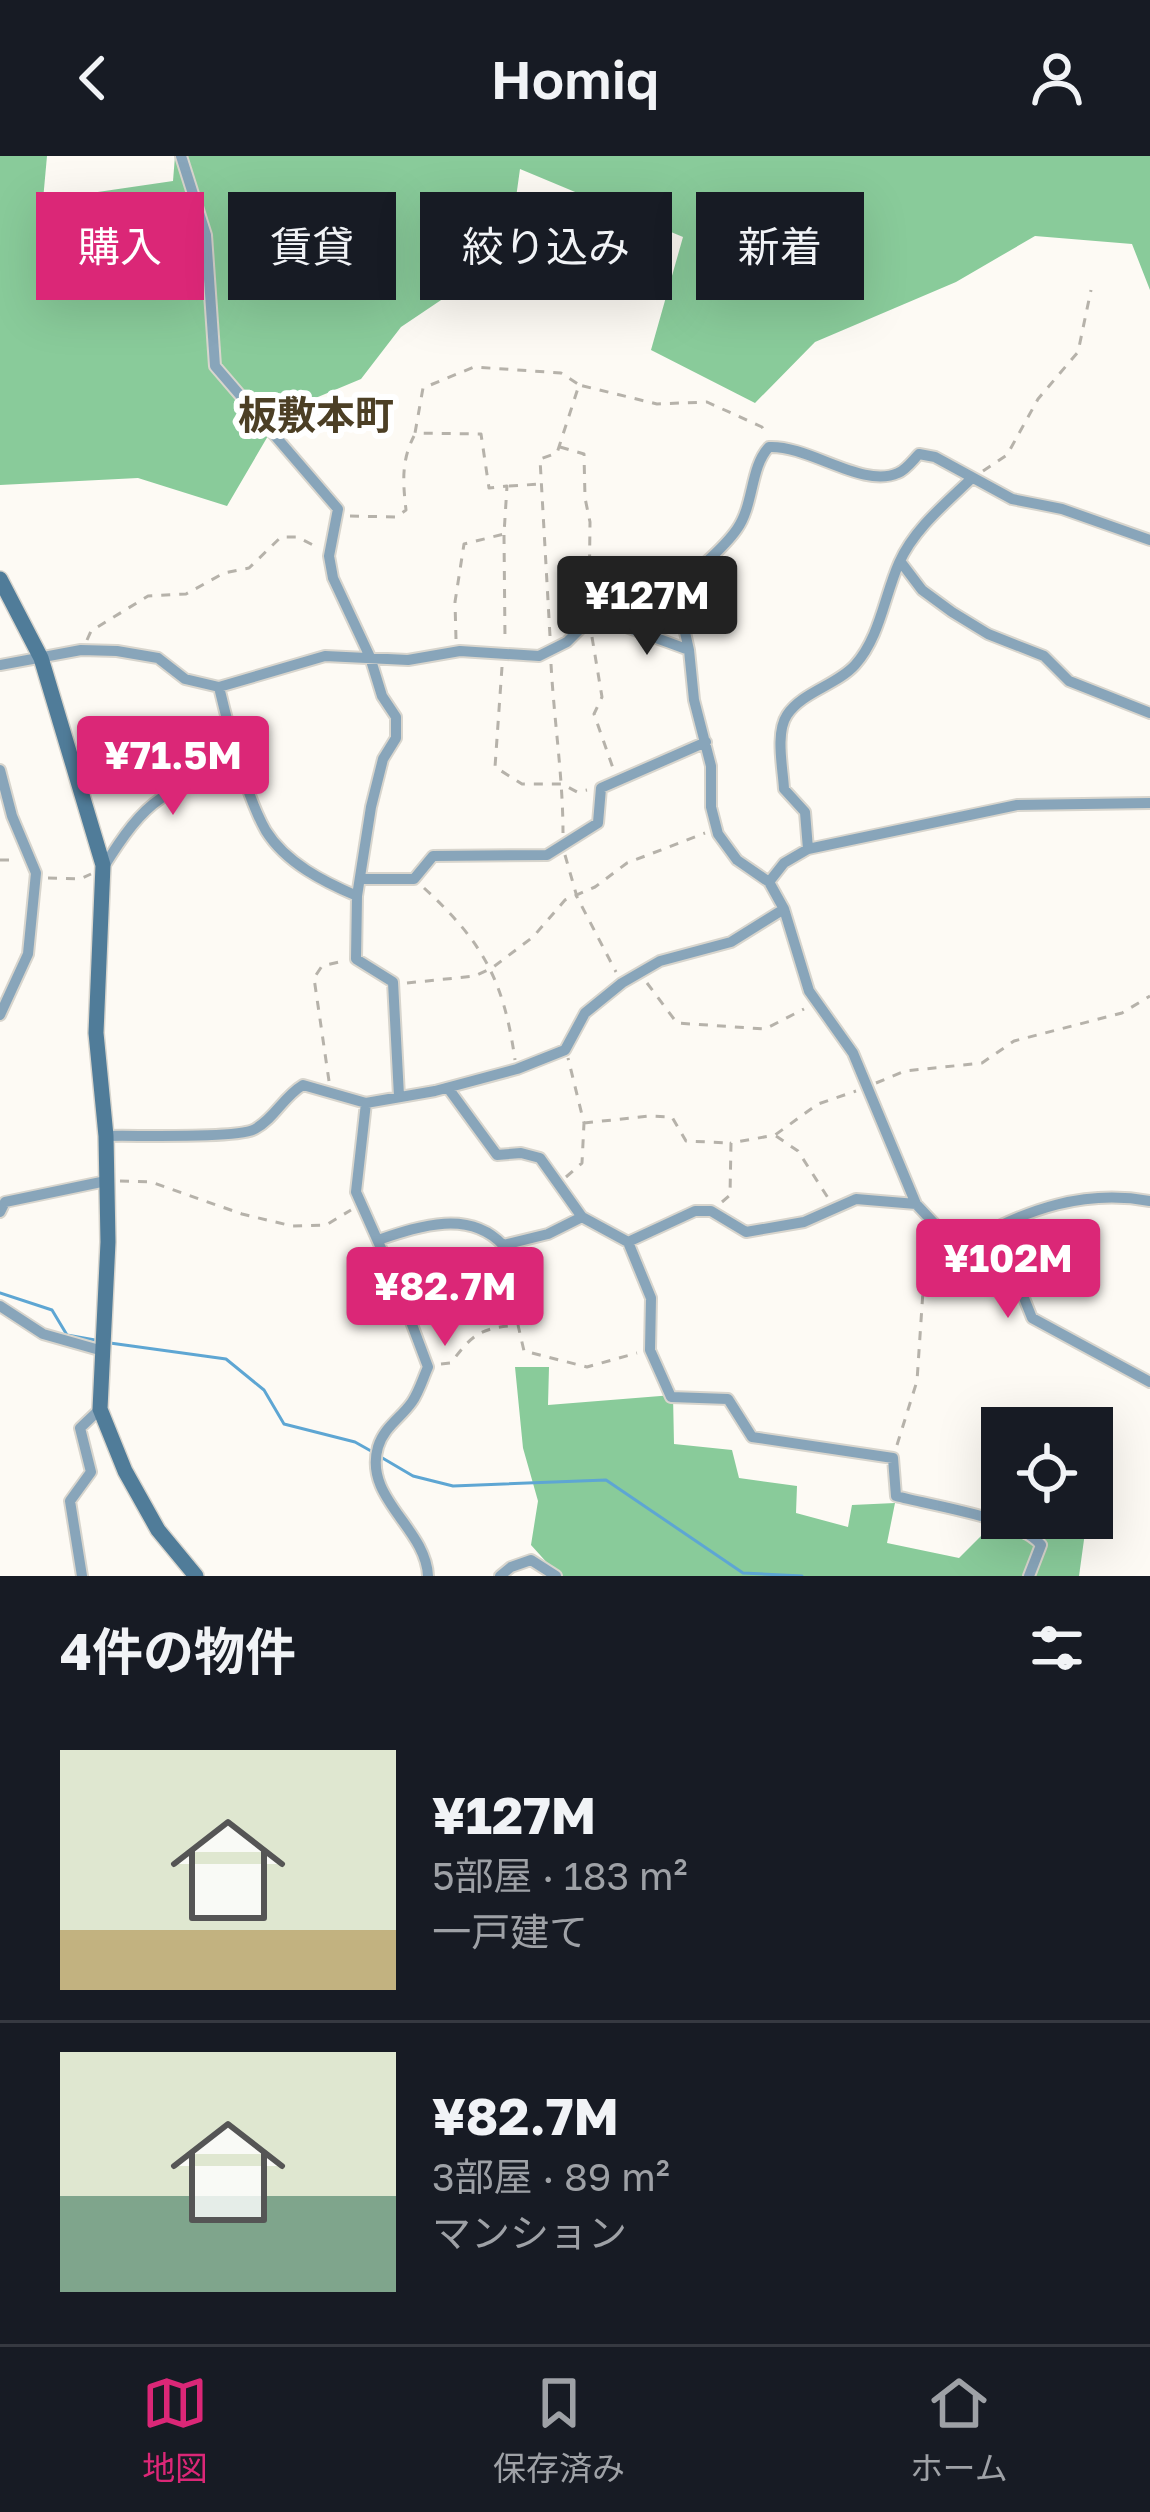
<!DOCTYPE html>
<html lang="ja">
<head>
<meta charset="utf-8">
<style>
  :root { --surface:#171b24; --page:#242831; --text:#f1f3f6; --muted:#9ea1a6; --line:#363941; --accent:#db2777 }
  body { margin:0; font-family:"Golos Text","Noto Sans JP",sans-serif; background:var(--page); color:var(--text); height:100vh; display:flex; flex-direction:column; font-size:45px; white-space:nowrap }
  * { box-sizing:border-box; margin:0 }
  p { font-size:39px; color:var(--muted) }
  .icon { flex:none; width:66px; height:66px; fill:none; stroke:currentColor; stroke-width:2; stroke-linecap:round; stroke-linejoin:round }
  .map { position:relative; height:1420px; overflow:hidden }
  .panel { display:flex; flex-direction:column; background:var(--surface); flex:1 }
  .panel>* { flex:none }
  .top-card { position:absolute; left:36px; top:36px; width:1080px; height:108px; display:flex; gap:24px }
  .buttons { position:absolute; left:981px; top:1251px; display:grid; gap:24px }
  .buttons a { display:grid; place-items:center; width:132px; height:132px; border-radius:0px; background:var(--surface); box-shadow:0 12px 48px #0002; font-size:60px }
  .price { position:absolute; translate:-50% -102px; padding:0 27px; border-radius:12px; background:var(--accent); color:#fff; font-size:39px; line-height:78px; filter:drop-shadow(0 3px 6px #0008) }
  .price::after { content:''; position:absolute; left:50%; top:72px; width:36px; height:27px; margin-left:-18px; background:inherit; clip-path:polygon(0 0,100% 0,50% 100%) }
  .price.active { background:#222; color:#fff }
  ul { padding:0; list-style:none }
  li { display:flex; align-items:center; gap:36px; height:300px; padding:0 60px }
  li+li { border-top:3px solid var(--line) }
  li span { display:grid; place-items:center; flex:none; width:336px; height:240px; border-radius:0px; color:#555 }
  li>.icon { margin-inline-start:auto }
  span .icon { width:144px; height:144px; fill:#fffc; stroke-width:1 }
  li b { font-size:51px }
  h2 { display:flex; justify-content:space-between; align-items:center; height:144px; padding:0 60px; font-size:51px }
  .chip { padding:0 42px; border-radius:0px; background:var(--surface); box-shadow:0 12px 48px #0002; font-size:42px; line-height:108px }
  .chip.active { background:var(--accent); color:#fff }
  header { display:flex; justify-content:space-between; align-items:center; height:156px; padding:0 60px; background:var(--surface); font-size:54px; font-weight:600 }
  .tabs { display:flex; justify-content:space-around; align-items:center; height:168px; border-top:3px solid var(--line); background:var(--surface); font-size:33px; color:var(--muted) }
  .tabs a { display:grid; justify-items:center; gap:6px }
  .tabs .active { color:var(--accent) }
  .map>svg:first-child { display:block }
  .forest { fill:#89cb9a }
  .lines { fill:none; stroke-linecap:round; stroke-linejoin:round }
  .stream { stroke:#5ea6d3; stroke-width:3 }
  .street-casing { stroke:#d8d5cd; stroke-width:14 }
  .secondary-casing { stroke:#d8d5cd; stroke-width:18 }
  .path { stroke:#b6b2aa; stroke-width:3; stroke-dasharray:9 9; stroke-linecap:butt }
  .street { stroke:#88a5ba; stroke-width:10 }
  .secondary { stroke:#507c99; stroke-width:15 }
  .labels { text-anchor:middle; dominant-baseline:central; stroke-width:12; stroke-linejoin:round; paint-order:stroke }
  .quarter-label { font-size:39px; font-weight:bold; fill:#4c3f25; stroke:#fff }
</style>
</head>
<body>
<header><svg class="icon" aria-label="back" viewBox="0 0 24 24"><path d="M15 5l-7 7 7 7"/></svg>Homiq<svg class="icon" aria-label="person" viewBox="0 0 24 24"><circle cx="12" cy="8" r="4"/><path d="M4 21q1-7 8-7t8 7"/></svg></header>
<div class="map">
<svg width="1150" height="1420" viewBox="0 0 1150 1420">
  <rect width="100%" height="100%" fill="#fdfaf4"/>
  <path class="forest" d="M0 0H47L43 44 173 25 175 0H1150V134L1132 88 1035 80 956 126 815 186 755 247 651 194 683 81 520 13 508 99 401 171 361 223 282 256 227 350 138 322 0 329Z
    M515 1211H549L548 1249 673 1239 674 1288 732 1294 739 1322 797 1330 796 1357 848 1371 852 1349 895 1347 887 1387 959 1402 988 1373 1032 1386 1046 1362H1087L1079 1420H559L531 1389 538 1345 523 1292Z"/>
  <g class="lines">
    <path class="stream" d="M0 1137 52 1154 67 1179 95 1184
      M110 1187 226 1203 264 1234 284 1268 355 1286 371 1295
      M379 1300 413 1320 453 1330 606 1324 743 1417 802 1420"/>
    <defs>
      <path id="street" d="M181 0 206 79 215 210 338 353 329 400 333 422 370 501 382 540 396 561V582L383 603 371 651 357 740 356 803 393 826 399 940
        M900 405 922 434 952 456 988 478 1044 500 1069 525 1150 557
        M689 494 676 437C694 413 720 398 737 373 754 349 750 311 769 291 809 289 863 333 898 317 906 314 913 304 919 298L935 301 1012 343 1062 353 1150 384
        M0 509 81 494 117 495 158 502 185 523 219 531 325 500 408 504 460 495 539 500 567 486 586 467 607 464 689 494 694 544 711 610V651L718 678 737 704 769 726 784 753 809 835 853 897 916 1048 947 1081 971 1085 993 1099 1022 1137 1032 1162 1150 1226
        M219 531C228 569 247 642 266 675 286 707 324 726 357 740
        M0 614 12 660 36 717 28 798 0 859
        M808 693 805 656 784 633C783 613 775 577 787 559 802 536 837 529 855 509 880 481 884 441 899 407 914 373 945 348 972 322
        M103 712C145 644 167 626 246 618
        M360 723H414L433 700 547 699 598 667 601 632 706 586
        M769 726 784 707 808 693 1017 649 1150 647
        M448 932 497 999 521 997 540 1002 582 1061 628 1086 695 1055H711L746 1076 804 1066 856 1043 916 1048
        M366 947 356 1036 396 1126 428 1211C423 1222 419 1236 412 1246 401 1262 384 1271 378 1291 363 1342 426 1372 428 1420
        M106 980C133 979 237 983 255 973 275 962 283 941 303 929L366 947 435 935 517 913 565 894 585 857 622 827 660 805 731 786 784 753
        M0 1056 5 1046 106 1025
        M378 1084C420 1070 469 1053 503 1089L548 1078 582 1061
        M971 1085C1027 1053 1085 1033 1150 1045
        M628 1086 651 1142 650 1194 671 1241 728 1243 752 1281 893 1302 896 1340C933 1350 1019 1362 1041 1389L1029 1420
        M0 1150 43 1178 103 1195
        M82 1420 70 1345 91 1316 80 1272 100 1253
        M500 1420 511 1411 531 1404 556 1420"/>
      <path id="secondary" d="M0 423 41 502 103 709 96 877 106 980 108 1086 100 1253 125 1315 158 1374 196 1420"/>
    </defs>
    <use href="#street" class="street-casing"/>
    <use href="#secondary" class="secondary-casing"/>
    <path class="path" d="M560 291 584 298 585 342 590 366 589 454
      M983 315 1007 299 1038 243 1078 196 1091 134
      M509 330 541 328
      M350 360 396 361 406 354C403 327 401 305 414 280
      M504 379 505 483
      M550 480 540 303 557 297 579 229 657 248 707 246 762 271 765 278
      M592 481 602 541 594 558 614 615
      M456 483 455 446 464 388 504 378 507 330 489 332 481 278 415 277 423 232 474 211 561 217 578 228
      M87 484 91 475 148 440 186 438 224 417 249 412 281 381H297L317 391
      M551 508C554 564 563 621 563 677
      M502 511 495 611 522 628H562L577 636 587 634
      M565 699 577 741 616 816
      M0 704H16
      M48 722 80 723 91 718
      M424 732C483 786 504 825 515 904
      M407 827 475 820 492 812 533 781 565 744 595 731 627 707 705 677
      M647 827 677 867 765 873 804 853
      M329 925 314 822 322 810 343 805
      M876 927 905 915 982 907 1014 885 1122 857 1150 840
      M584 967 650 960 672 961 686 985 730 987
      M776 980 798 995 830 1045
      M566 1021 582 1007 584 967 568 902
      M120 1025 151 1026 242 1058 292 1070 326 1069 351 1054
      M722 1046 730 1039 731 987 775 979 818 948 856 935
      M515 1101 525 1145 519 1167
      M441 1208 451 1207C473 1177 481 1172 518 1169L524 1195 587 1211 637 1197
      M897 1289 917 1225 924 1120 956 1096"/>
    <use href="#street" class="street"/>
    <use href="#secondary" class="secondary"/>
  </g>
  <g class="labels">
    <g class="quarter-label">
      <text x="316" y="258">板敷本町</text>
    </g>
  </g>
</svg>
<div class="buttons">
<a><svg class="icon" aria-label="locate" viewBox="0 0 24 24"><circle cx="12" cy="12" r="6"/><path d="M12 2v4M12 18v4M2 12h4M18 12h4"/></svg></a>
</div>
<b class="price active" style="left:647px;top:502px">¥127M</b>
<b class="price" style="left:173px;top:662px">¥71.5M</b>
<b class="price" style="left:1008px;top:1165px">¥102M</b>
<b class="price" style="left:445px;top:1193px">¥82.7M</b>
<div class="top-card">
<a class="chip active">購入</a>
<a class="chip">賃貸</a>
<a class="chip">絞り込み</a>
<a class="chip">新着</a>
</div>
</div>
<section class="panel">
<h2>4件の物件<svg class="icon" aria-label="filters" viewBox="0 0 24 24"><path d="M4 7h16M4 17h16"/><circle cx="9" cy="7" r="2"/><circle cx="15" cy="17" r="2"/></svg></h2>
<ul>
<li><span style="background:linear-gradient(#dfe7d0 75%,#c2b280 0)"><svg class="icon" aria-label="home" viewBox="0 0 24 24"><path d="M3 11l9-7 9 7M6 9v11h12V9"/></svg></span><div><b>¥127M</b><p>5部屋 · 183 m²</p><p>一戸建て</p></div></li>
<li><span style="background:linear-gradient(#dfe7d0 60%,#7fa58c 0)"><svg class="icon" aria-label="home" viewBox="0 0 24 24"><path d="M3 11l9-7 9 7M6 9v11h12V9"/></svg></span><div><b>¥82.7M</b><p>3部屋 · 89 m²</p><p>マンション</p></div></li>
</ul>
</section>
<nav class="tabs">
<a class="active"><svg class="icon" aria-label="map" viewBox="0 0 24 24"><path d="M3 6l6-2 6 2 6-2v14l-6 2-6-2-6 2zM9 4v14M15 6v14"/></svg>地図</a>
<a><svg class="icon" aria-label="saved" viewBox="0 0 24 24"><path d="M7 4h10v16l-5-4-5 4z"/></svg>保存済み</a>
<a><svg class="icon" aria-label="home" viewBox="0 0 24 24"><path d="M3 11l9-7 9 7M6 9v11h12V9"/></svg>ホーム</a>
</nav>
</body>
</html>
